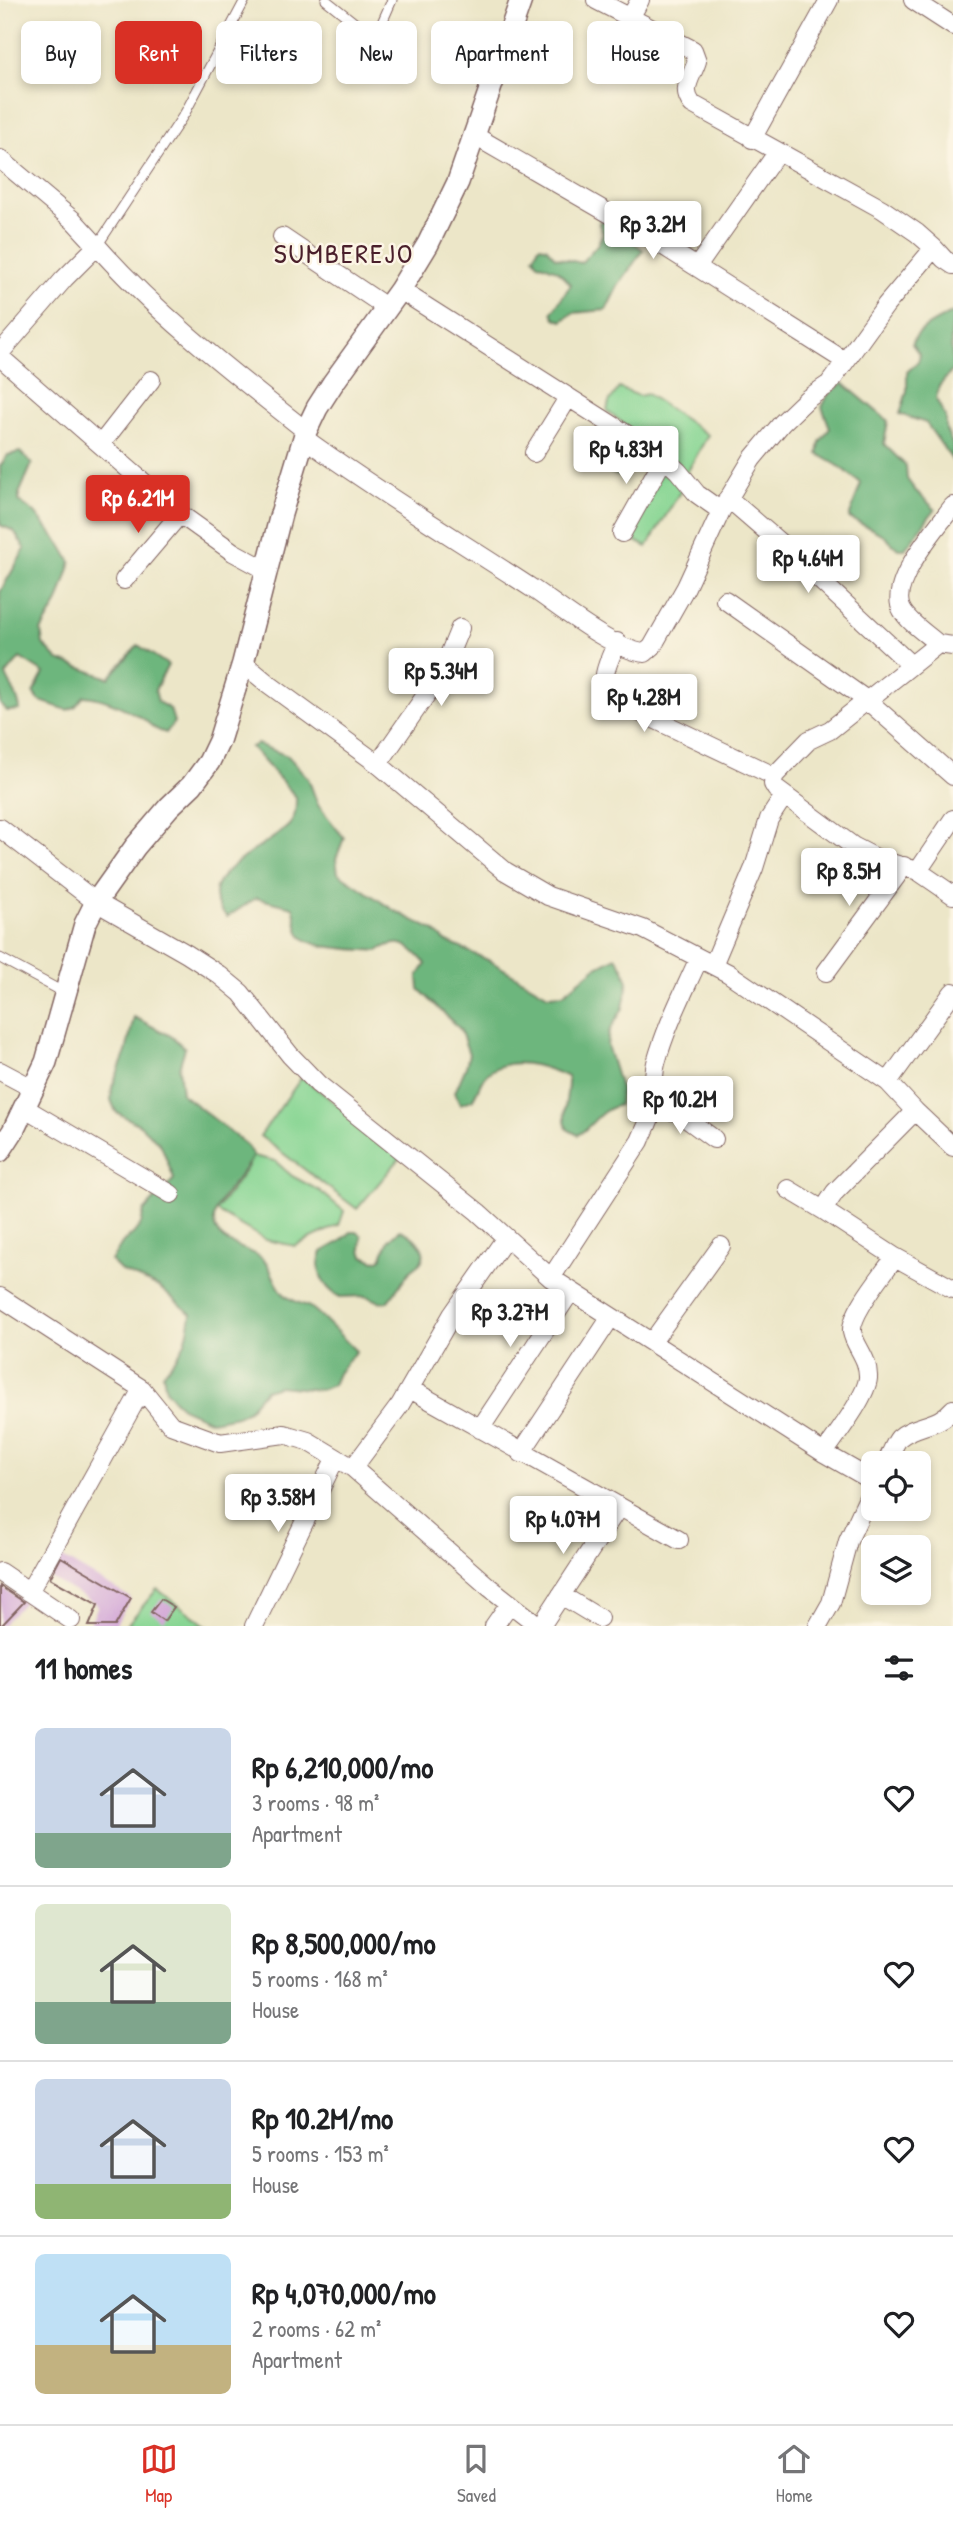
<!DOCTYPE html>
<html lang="en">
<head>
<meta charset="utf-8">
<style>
  :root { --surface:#fff; --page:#f6f6f6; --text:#202124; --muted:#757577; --line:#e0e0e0; --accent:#d93025 }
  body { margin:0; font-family:"Patrick Hand",sans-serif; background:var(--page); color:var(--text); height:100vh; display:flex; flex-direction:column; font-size:26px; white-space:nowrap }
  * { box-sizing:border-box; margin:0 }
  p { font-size:23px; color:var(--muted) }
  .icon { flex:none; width:38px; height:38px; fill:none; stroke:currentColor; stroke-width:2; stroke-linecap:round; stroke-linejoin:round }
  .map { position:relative; height:1626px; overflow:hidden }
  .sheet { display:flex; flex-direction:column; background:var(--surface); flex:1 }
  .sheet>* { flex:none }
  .hud { position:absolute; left:21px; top:21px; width:912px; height:63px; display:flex; gap:14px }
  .buttons { position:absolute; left:861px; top:1451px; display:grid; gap:14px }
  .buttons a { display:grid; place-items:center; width:70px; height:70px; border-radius:10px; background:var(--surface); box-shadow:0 4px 10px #0003; font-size:35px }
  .price { position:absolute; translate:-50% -60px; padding:0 16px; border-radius:7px; background:#fff; color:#222; font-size:23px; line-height:46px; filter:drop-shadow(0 2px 4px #0008) }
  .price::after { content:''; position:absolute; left:50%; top:42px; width:21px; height:16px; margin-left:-10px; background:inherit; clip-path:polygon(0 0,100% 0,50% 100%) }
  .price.on { background:var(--accent); color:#fff }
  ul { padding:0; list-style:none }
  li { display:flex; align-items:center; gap:21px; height:175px; padding:0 35px }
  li+li { border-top:2px solid var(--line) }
  li span { display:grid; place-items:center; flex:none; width:196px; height:140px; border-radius:10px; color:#555 }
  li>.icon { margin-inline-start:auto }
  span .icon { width:84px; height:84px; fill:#fffc; stroke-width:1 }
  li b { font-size:30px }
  h2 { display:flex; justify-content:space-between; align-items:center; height:84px; padding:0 35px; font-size:30px }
  .tag { padding:0 24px; border-radius:10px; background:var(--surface); box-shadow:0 4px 10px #0003; font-size:24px; line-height:63px }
  .tag.on { background:var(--accent); color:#fff }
  .tab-bar { display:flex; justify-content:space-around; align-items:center; height:98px; border-top:2px solid var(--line); background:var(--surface); font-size:19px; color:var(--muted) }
  .tab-bar a { display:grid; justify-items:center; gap:4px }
  .tab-bar .on { color:var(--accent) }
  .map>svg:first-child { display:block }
  .green { fill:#87d593; stroke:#687a5f; stroke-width:2 }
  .forest { fill:#6db67d; stroke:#5c6a54; stroke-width:2 }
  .building { fill:#d0a3d7 }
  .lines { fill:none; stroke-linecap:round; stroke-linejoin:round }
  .service-casing { stroke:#836562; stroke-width:11 }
  .minor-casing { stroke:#836562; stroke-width:20 }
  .tertiary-casing { stroke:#836562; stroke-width:24 }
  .service { stroke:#fff; stroke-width:9 }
  .minor { stroke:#fff; stroke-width:18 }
  .tertiary { stroke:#fff; stroke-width:21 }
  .labels { text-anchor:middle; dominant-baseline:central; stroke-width:5; stroke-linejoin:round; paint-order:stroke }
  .quarter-label { font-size:28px; letter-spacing:2px; fill:#4a1f2b; stroke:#fcf5e5 }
</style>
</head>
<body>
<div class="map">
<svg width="953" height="1626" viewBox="0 0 953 1626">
  <rect width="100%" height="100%" fill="#fcf5e5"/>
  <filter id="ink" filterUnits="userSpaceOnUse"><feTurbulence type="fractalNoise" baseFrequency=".0143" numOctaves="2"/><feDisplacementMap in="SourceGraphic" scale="14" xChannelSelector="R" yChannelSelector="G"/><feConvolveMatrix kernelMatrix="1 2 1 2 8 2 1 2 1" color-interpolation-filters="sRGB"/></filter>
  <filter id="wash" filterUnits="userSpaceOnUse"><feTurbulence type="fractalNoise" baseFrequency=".00686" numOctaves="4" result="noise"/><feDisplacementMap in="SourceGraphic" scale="28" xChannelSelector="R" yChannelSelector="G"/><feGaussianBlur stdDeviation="1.57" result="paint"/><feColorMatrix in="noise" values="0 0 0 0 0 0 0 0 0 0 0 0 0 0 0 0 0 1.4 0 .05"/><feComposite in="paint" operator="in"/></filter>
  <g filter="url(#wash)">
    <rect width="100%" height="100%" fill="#ece6c8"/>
    <path class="green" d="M619 388 639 396 647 394 708 435 688 471 683 487 647 547 618 532 651 468 630 457 618 476 601 468 602 461 624 424 607 411 609 402Z
      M302 1077 402 1156 357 1209 260 1136Z
      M253 1156 275 1161 292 1176 320 1191 344 1211 339 1225 295 1246 266 1240 216 1211 247 1168Z
      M157 1589 207 1626H126Z"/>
    <path class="forest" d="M600 221H607L643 250 618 286 606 310 573 313 562 321 555 318 552 312 571 284 557 270 538 263 534 257 539 246 546 247 555 257 581 263 598 244 603 233 599 224Z
      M953 312 951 339 953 370 939 386 936 399 946 418V430L953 445V461L926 423 900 414 907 391V372L918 362 920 355 912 344C917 328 939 320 953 312Z
      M843 383 888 421 884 444 906 466 907 479 915 490 935 509 905 549H898L882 534 849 518 861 483 837 465 818 454 820 442 830 428 822 407 828 395Z
      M20 452 32 464 19 494V501L35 513 61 545 71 562 58 602 41 631 43 644 58 660 109 678 138 645 168 665 155 690 158 702 170 709 174 722 166 733C152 729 152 725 142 718 125 708 104 697 84 696L75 707 67 710 40 701 33 693 44 673 20 658 6 675C11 688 19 696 20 710L7 711 0 704V592L25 549 14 531 0 525V466L8 455Z
      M257 744 288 756 308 778 318 805 344 838 336 859 338 873 395 911 435 931 445 941 490 961 548 995 563 994 595 968 616 957 624 969 628 982 623 1008 609 1032 607 1045 621 1091 619 1105C597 1111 595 1124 578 1135L567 1129C561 1111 569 1096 568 1077 544 1066 508 1053 485 1076 480 1082 477 1094 472 1100L460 1104 455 1092 466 1067 469 1054 460 1029 419 989 418 976 426 964C410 946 400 936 378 951 359 949 309 950 300 934 296 927 296 915 293 907L256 898 227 917C183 877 271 847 290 824 296 817 296 806 296 797L251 747Z
      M134 1017 171 1036 185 1048 179 1068 182 1094 247 1145 253 1156C244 1175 214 1200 214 1220 214 1243 241 1246 257 1255 273 1264 272 1282 284 1294 292 1303 304 1303 313 1309 328 1321 342 1338 356 1351L338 1373 333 1385 320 1390 279 1386 265 1390 248 1410 237 1416 211 1421 184 1409 174 1400 166 1390 163 1374C183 1350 187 1345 191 1314L159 1287 121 1271 111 1261 122 1243 133 1234 141 1224 144 1211 174 1179 161 1145 140 1125 116 1112 111 1100 112 1087 126 1052Z
      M400 1230C412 1234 431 1250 420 1263 418 1265 412 1269 411 1270 403 1281 396 1291 387 1302H380L367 1296 340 1297C323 1288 314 1269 322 1252L341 1241 351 1232H357L362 1236 361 1250 363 1256 375 1261 381 1259 389 1240Z"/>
    <g id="blocks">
      <path class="building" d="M61 1557 131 1598 115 1626H89L98 1605 50 1578Z
        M0 1586 24 1602 1 1626H0Z
        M161 1599 174 1607 164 1621 151 1612Z"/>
    </g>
  </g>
  <g filter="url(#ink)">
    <use href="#blocks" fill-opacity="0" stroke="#836562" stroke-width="2"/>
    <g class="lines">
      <defs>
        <path id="service" d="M326 0 360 27 371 30 381 25 392 0
          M97 246 185 113 245 0
          M0 958 65 993"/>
        <path id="minor" d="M913 0 953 26
          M630 18 640 0
          M475 136 643 233 845 361
          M752 139 829 0
          M0 159 74 221 97 246
          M282 237 386 307
          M934 248 944 259 953 265
          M697 267 777 153
          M400 290 664 458 678 471 697 494 721 511
          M0 353 64 279 97 246C159 316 233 373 306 431
          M0 357 180 514 233 552 268 571
          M304 438C378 492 457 539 533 589 560 607 614 651 645 653L652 647 686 587 721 511 752 459 782 423 807 399 829 384 886 305 934 248 917 233 882 209 692 104C680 89 692 77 697 61L693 50 596 0
          M101 444 151 380
          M534 453 568 398
          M728 498 779 542 911 665
          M622 533 664 458
          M124 580 180 514
          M725 600 868 701 953 776
          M617 642C609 661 599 677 608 697L774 776
          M938 644C927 634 909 623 902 610 887 584 938 526 953 506
          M953 646 938 644 830 730 809 740 774 776 773 784 776 789 853 846 878 859 918 871 953 895
          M243 663 267 683 378 764 505 871 548 896 643 929 728 973 888 1082 915 1111 953 1147
          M378 764 442 672 460 628
          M0 828 96 902 187 954 218 974 241 993 290 1055 318 1084 478 1212 551 1278 824 1453 873 1481
          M918 871 953 819
          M713 965 754 868 769 819 784 796
          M826 972 904 866
          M0 1071 34 1089
          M888 1082 953 992
          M25 1108 171 1194
          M653 1110 676 1111 714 1139
          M915 1111 835 1192 823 1210 895 1257 953 1289
          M788 1189 823 1210
          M551 1278 640 1141C644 1131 650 1121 652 1111 655 1095 652 1079 656 1063 666 1026 684 992 699 958
          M0 1297 142 1389 171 1425 220 1443 284 1434 308 1441 353 1468 400 1405 452 1315 505 1239
          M652 1342 721 1246
          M410 1389 679 1540
          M480 1429 571 1291
          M521 1453 611 1317
          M824 1453C835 1437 867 1396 868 1378 869 1358 855 1347 852 1332 850 1313 884 1273 895 1257
          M886 1463C890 1456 894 1444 899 1438 915 1424 939 1427 953 1409
          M353 1468 489 1587 539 1626
          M0 1572 71 1620
          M29 1592 142 1389
          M561 1595 599 1618
          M254 1626 335 1459
          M494 1626 510 1603
          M541 1626 618 1508
          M818 1626 831 1603 848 1541 873 1487"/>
        <path id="tertiary" d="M0 1151 13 1131 46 1062 85 924 96 902 135 847 169 807 192 785 209 762 219 741 243 663 281 514 306 431 317 408 333 383 400 290 428 244 458 182 521 0"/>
      </defs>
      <use href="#service" class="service-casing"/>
      <use href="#minor" class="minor-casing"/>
      <use href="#tertiary" class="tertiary-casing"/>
      <use href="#service" class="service"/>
      <use href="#minor" class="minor"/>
      <use href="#tertiary" class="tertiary"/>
    </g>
  </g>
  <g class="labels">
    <g class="quarter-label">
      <text x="344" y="253">SUMBEREJO</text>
    </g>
  </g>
</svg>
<div class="buttons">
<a><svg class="icon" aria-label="locate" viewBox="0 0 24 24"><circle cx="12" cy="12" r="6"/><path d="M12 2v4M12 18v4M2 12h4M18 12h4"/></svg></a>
<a><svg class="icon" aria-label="layers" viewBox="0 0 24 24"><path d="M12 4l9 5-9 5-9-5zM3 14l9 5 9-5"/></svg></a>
</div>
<b class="price" style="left:653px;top:261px">Rp 3.2M</b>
<b class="price" style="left:626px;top:486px">Rp 4.83M</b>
<b class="price on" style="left:138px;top:535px">Rp 6.21M</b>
<b class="price" style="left:808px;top:595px">Rp 4.64M</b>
<b class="price" style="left:441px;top:708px">Rp 5.34M</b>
<b class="price" style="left:644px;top:734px">Rp 4.28M</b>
<b class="price" style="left:849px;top:908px">Rp 8.5M</b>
<b class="price" style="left:680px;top:1136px">Rp 10.2M</b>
<b class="price" style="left:510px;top:1349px">Rp 3.27M</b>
<b class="price" style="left:278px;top:1534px">Rp 3.58M</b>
<b class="price" style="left:563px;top:1556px">Rp 4.07M</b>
<div class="hud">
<a class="tag">Buy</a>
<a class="tag on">Rent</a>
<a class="tag">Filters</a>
<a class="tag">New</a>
<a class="tag">Apartment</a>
<a class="tag">House</a>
</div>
</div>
<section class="sheet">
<h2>11 homes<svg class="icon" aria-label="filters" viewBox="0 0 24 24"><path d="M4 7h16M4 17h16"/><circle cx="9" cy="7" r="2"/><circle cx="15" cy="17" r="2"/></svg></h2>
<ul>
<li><span style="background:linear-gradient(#c9d6e8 75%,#7fa58c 0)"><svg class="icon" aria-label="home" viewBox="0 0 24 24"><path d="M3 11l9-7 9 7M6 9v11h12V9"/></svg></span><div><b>Rp 6,210,000/mo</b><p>3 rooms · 98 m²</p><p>Apartment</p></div><svg class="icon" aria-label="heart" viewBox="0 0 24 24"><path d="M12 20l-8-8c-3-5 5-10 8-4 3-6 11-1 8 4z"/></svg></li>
<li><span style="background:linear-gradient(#dfe7d0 70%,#7fa58c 0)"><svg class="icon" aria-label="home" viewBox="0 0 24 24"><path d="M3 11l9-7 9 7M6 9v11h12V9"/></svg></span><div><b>Rp 8,500,000/mo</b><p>5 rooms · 168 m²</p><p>House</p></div><svg class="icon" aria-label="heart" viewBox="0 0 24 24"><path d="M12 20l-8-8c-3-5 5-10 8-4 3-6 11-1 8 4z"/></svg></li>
<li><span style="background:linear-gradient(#c9d6e8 75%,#8fb573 0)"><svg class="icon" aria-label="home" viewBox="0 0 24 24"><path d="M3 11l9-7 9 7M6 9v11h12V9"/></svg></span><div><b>Rp 10.2M/mo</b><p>5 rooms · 153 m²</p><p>House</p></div><svg class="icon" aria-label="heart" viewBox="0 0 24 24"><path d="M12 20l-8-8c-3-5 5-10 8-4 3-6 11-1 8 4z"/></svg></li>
<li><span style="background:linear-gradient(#bfe0f5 65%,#c2b280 0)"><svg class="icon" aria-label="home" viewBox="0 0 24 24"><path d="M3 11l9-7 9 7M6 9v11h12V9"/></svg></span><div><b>Rp 4,070,000/mo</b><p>2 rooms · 62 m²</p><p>Apartment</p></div><svg class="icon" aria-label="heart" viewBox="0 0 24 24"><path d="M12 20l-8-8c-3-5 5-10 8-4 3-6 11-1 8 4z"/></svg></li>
</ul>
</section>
<nav class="tab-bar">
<a class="on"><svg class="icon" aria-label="map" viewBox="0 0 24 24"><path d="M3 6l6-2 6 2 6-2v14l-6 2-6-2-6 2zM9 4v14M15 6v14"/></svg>Map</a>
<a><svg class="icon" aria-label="saved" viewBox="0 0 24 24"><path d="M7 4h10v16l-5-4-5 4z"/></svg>Saved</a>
<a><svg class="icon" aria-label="home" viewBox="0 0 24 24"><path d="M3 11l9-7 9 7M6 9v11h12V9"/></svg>Home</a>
</nav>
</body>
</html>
